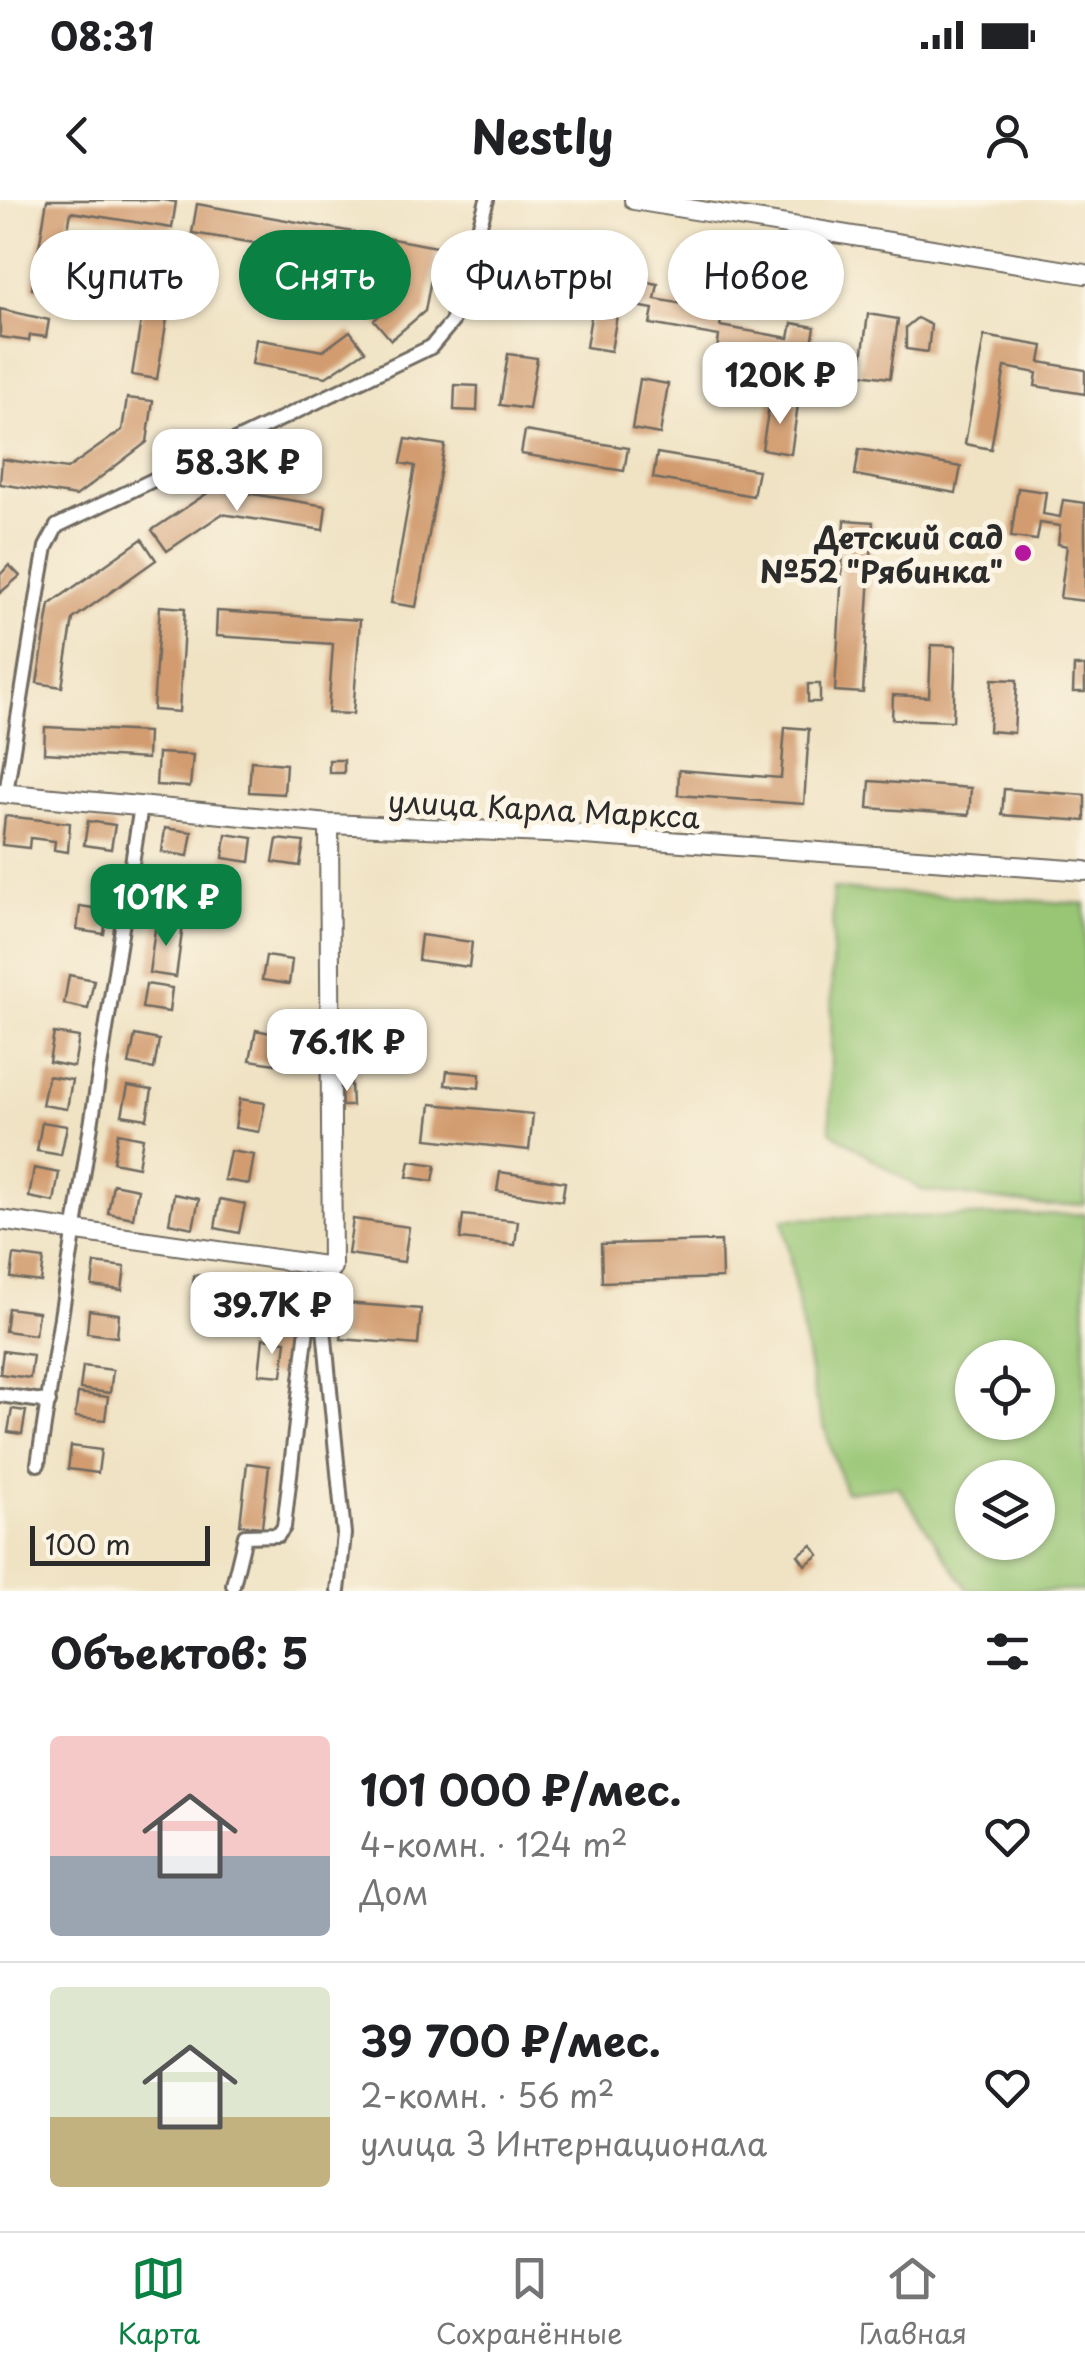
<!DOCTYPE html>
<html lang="ru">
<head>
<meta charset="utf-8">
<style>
  :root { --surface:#fff; --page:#f2f2f2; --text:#202124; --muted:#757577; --line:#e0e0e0; --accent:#0b8043 }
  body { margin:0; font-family:"Playpen Sans",sans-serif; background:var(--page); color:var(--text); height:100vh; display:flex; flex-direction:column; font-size:38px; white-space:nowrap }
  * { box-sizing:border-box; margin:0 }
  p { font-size:32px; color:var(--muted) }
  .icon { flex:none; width:55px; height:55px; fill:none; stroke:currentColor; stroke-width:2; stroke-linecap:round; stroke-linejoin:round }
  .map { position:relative; height:1391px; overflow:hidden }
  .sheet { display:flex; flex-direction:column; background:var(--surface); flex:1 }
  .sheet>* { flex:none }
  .banner { position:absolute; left:30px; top:30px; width:1025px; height:90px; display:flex; gap:20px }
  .buttons { position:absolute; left:955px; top:1140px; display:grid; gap:20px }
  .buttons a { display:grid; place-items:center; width:100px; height:100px; border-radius:50%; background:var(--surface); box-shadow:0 2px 8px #0004; font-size:50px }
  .scale { position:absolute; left:30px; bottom:25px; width:180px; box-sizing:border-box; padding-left:10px; border:5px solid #2b2b2b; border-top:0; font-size:28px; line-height:35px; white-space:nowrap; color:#2b2b2b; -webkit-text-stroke:8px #fcf5e5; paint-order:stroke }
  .price { position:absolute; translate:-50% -85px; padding:0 22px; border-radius:20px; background:#fff; color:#222; font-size:32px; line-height:65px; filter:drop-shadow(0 2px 5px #0008) }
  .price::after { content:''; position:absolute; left:50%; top:60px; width:30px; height:22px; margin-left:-15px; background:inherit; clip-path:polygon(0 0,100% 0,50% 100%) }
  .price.on { background:var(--accent); color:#fff }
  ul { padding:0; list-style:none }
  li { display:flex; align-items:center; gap:30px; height:250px; padding:0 50px }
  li+li { border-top:2px solid var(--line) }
  li span { display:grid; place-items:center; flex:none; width:280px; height:200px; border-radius:10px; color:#555 }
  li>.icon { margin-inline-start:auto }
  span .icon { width:120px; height:120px; fill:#fffc; stroke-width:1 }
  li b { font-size:42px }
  h2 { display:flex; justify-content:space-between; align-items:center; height:120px; padding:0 50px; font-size:42px }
  .pill { padding:0 35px; border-radius:45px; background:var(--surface); box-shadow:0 2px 8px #0004; font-size:35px; line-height:90px }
  .pill.on { background:var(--accent); color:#fff }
  .status { display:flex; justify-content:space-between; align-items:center; height:70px; padding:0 50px; background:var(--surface); direction:ltr }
  .status svg { height:28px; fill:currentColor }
  header { display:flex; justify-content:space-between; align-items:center; height:130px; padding:0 50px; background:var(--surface); font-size:45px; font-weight:700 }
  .tabs { display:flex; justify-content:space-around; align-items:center; height:140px; border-top:2px solid var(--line); background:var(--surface); font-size:28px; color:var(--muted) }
  .tabs a { display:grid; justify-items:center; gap:5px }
  .tabs .on { color:var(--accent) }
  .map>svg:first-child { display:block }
  .green { fill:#98c674; stroke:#627850; stroke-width:2.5; fill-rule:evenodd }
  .building { fill:#d29c6f }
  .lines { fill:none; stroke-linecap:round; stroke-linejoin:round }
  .street-casing { stroke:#706b61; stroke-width:18 }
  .secondary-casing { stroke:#706b61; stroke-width:22 }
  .street { stroke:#fff; stroke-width:12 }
  .secondary { stroke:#fff; stroke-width:18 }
  .poi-dot { fill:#b5179e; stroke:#fcf5e5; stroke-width:4 }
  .labels { text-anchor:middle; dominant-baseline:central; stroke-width:10; stroke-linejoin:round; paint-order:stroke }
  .poi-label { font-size:30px; font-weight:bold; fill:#2b2b2b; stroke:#fcf5e5; text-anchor:end }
  .street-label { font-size:30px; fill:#2b2b2b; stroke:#fcf5e5 }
</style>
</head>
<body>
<div class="status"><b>08:31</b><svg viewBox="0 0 49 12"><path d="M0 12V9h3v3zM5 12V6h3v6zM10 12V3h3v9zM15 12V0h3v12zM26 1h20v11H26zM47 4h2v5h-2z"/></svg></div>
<header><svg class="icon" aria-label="back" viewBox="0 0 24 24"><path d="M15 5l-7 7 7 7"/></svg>Nestly<svg class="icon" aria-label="person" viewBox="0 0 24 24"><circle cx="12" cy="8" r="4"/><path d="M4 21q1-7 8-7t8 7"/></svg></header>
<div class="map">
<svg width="1085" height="1391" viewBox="0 0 1085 1391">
  <rect width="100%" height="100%" fill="#fcf5e5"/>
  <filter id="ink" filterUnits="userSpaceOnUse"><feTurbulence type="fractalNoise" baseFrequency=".01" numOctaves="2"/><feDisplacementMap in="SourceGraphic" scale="20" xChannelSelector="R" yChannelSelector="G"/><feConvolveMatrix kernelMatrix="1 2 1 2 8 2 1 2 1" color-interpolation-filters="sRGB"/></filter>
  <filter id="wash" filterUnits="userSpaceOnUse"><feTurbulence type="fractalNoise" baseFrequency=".0048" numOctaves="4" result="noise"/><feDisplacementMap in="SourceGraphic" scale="40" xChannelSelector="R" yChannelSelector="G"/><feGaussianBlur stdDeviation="2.25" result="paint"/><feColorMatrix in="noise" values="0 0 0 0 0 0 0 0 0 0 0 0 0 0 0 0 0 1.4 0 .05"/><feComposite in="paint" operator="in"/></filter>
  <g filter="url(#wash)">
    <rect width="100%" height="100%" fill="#f0e3c4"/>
    <path class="green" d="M833 689 1085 704V1004L1046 1006 921 990 830 931Z
      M1085 1014V1391H969L898 1286 845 1292 814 1194 783 1019ZM972 1158H1038V1222H972ZM972 1278H1038V1342H972Z"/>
    <g id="blocks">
      <path class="building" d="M47 0H163L176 2 172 28 71 12 57 93 32 89Z
        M197 4 437 47 425 111 391 140 374 120 401 97 407 67 192 33Z
        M501 59 562 74 559 93 528 88 525 108 483 101 489 62 500 64Z
        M149 72 174 76 157 179 132 175Z
        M598 73 658 84 655 99 723 111 720 126 789 138 792 123 815 127 809 161 717 150 719 136 650 124 653 109 619 103 611 151 586 147Z
        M0 109 49 120 46 137 30 135 29 141 0 137Z
        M868 114 898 119 890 178 860 174Z
        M917 118 931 125 928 152 906 149V127Z
        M350 131 365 151 326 177 252 164 256 139 323 151Z
        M984 136 1043 146 1040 162 1085 170V194L1035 186 1037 173 1005 167 991 249 965 244Z
        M508 154 537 158 529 209 500 205Z
        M640 179 668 184 660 234 632 229Z
        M455 185 478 186 477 211 454 210Z
        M127 198 153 201 147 242 76 296 0 284 2 259 67 269 122 230Z
        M770 200 798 204 791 254 762 249Z
        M525 231 628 248 624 271 521 254Z
        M406 239 445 245 416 407 391 403 415 266 401 263Z
        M859 249 961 267 956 293 855 275Z
        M657 253 758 270 753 296 653 278Z
        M215 288 326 306 323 330 222 314 167 351 152 330Z
        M1018 288 1046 292 1043 314 1060 317 1063 300 1085 303V401L1060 398 1067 346 1058 344 1060 326 1040 323 1037 340 1011 337Z
        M845 320 873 322 863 493 835 491Z
        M142 339 156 360 73 419 62 487 37 483 50 404Z
        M9 365 20 376 0 393V375Z
        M160 406 185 408 179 512 153 510Z
        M217 411 360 420 353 514 328 513 333 444 216 436Z
        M931 445 956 446 953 521 892 519 893 495 929 497Z
        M1074 466H1085V492H1073Z
        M992 479 1017 480 1014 533 989 531Z
        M808 484H820V502H808Z
        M45 527 148 532 147 559 44 553Z
        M785 527 809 529 804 604 678 595 679 570 781 578Z
        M158 553 193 555 190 587 156 585Z
        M329 560H344V573H329Z
        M251 561 286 564 284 594 249 592Z
        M870 581 971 588 969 615 868 608Z
        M1004 589 1085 595V621L1002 615Z
        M5 616 70 623 68 652 54 650 55 641 30 638 29 648 2 645Z
        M88 621 115 625 111 649 84 645Z
        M165 628 192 632 188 656 162 652Z
        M226 634 253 638 250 662 223 658Z
        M277 639 304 642 300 666 273 662Z
        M80 706 107 710 104 734 77 730Z
        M156 722 183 725 176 777 149 773Z
        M421 735 472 742 469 767 418 760Z
        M266 756 292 760 289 784 262 780Z
        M69 775 94 780 88 809 64 804Z
        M146 784 172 788 169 812 142 808Z
        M256 830 280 835 275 864 250 860Z
        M54 833 79 837 74 867 49 862Z
        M135 835 159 840 154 869 129 864Z
        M447 871 480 874 479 888 445 885Z
        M48 876 72 880 67 909 42 905Z
        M341 882H351L352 906H342Z
        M128 886 152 890 147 919 122 915Z
        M240 899 265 903 259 932 235 928Z
        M431 904 533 914 529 950 427 939Z
        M42 922 67 926 61 955 37 951Z
        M118 933 143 938 138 967 113 962Z
        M230 951 254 955 249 984 224 980Z
        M410 961 436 965 433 981 407 977Z
        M34 968 59 973 54 1002 29 997Z
        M500 972 565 982 562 1001 497 991Z
        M113 984 138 989 133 1018 108 1013Z
        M174 994 199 999 193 1028 169 1023Z
        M220 999 245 1004 239 1033 215 1028Z
        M463 1015 518 1021 515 1045 460 1039Z
        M353 1019 409 1027 404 1062 348 1054Z
        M721 1041 722 1078 602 1082 601 1044Z
        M14 1055 44 1059 41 1082 11 1078Z
        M95 1063 125 1067 122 1090 92 1086Z
        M194 1075 225 1079 222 1102 192 1098Z
        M344 1103 421 1109 418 1145 341 1139Z
        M8 1108 38 1112 35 1135 5 1131Z
        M89 1110 119 1114 117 1137 87 1133Z
        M263 1138 286 1141 282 1176 259 1174Z
        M3 1151 33 1155 30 1178 0 1174Z
        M83 1166 113 1170 110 1193 80 1189Z
        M78 1193 108 1197 105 1220 75 1217Z
        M12 1209 26 1211 22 1234 8 1232Z
        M71 1246 101 1250 98 1273 68 1269Z
        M247 1263 269 1266 262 1327 240 1325Z
        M812 1345 819 1355 805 1365 798 1355Z"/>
    </g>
  </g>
  <g filter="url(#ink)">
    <use href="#blocks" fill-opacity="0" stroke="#706b61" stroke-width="2.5"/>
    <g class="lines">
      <defs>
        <path id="street" d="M6 593 41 375 46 347 57 326 431 147 452 122 487 0
          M332 1067 323 1118 344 1334 338 1391
          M0 1195 49 1202
          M38 1264 141 606
          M233 1385 245 1336 278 1335 284 1327 307 1128 323 1118"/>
        <path id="secondary" d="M634 0 1085 74
          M0 593 329 624 571 634 1085 671
          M0 1020 332 1067 329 624"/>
      </defs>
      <use href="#street" class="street-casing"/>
      <use href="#secondary" class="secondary-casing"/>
      <use href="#street" class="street"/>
      <use href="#secondary" class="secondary"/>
    </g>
  </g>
  <circle class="poi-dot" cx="1023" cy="353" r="10"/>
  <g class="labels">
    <g class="poi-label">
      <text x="1003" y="336">Детский сад<tspan x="1003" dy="34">№52 "Рябинка"</tspan></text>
    </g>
    <g class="street-label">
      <text transform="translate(544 608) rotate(3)">улица Карла Маркса</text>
    </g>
  </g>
</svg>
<div class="buttons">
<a><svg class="icon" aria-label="locate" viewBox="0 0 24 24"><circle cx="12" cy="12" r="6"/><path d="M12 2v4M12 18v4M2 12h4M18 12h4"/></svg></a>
<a><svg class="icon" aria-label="layers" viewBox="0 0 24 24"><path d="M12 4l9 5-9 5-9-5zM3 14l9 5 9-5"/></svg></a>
</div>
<div class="scale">100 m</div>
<b class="price" style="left:780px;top:227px">120K ₽</b>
<b class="price" style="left:237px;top:314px">58.3K ₽</b>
<b class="price on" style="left:166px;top:749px">101K ₽</b>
<b class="price" style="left:347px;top:894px">76.1K ₽</b>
<b class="price" style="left:272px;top:1157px">39.7K ₽</b>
<div class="banner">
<a class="pill">Купить</a>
<a class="pill on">Снять</a>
<a class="pill">Фильтры</a>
<a class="pill">Новое</a>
</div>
</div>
<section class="sheet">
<h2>Объектов: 5<svg class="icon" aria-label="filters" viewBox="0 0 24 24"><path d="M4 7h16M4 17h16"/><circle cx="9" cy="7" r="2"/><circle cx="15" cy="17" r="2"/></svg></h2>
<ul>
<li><span style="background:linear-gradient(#f6c9c9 60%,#9aa5b1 0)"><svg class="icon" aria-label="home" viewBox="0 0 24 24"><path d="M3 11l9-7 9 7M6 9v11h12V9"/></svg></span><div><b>101 000 ₽/мес.</b><p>4-комн. · 124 m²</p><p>Дом</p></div><svg class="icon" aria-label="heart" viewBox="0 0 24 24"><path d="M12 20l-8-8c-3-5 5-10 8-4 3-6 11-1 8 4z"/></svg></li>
<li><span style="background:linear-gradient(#dfe7d0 65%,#c2b280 0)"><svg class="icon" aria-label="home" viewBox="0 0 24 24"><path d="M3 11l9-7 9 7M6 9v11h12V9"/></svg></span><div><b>39 700 ₽/мес.</b><p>2-комн. · 56 m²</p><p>улица 3 Интернационала</p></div><svg class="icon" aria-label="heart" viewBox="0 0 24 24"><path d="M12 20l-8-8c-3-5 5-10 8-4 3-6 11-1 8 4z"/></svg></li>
</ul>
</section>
<nav class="tabs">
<a class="on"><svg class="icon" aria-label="map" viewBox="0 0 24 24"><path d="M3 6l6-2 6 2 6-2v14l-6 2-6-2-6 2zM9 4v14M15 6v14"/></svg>Карта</a>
<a><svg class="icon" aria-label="saved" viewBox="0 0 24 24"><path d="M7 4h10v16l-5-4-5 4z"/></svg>Сохранённые</a>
<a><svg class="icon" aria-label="home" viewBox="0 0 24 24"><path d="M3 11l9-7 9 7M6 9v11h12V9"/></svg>Главная</a>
</nav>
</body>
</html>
